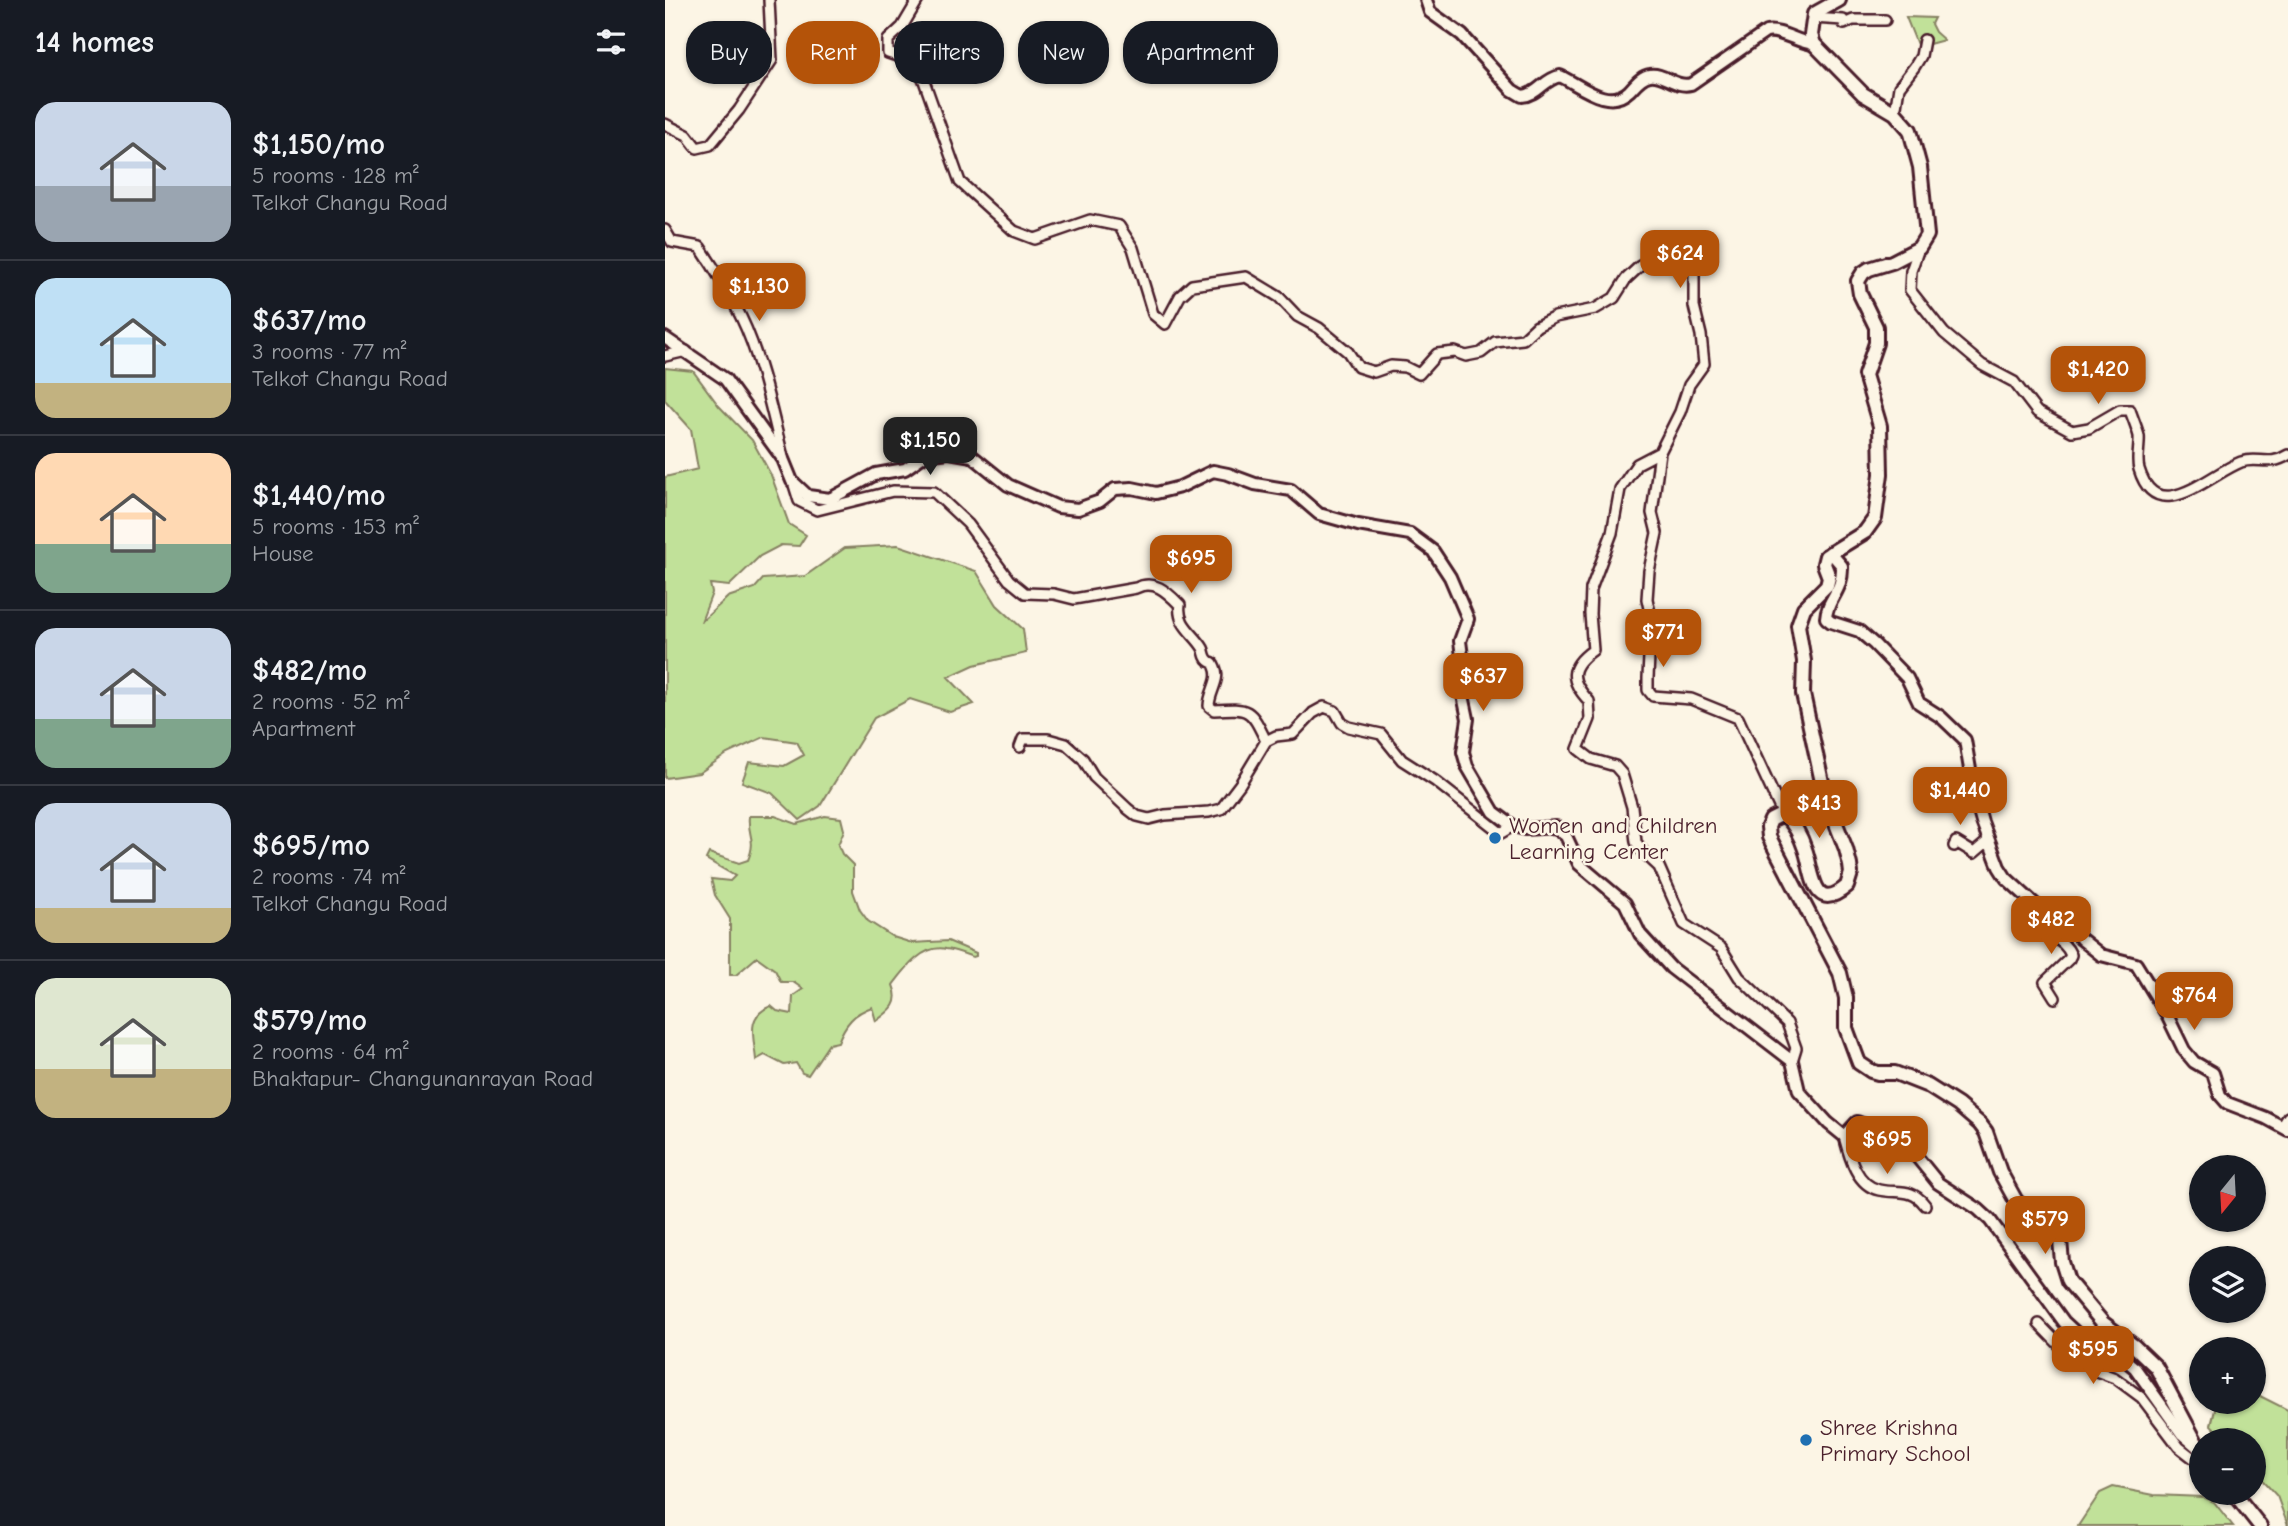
<!DOCTYPE html>
<html lang="en">
<head>
<meta charset="utf-8">
<style>
  :root { --surface:#171b24; --page:#242831; --text:#f1f3f6; --muted:#9ea1a6; --line:#363941; --accent:#b45309 }
  body { margin:0; font-family:"Comic Neue",sans-serif; background:var(--page); color:var(--text); height:100vh; display:flex; flex-direction:column; font-size:26px; white-space:nowrap }
  * { box-sizing:border-box; margin:0 }
  p { font-size:23px; color:var(--muted) }
  .icon { flex:none; width:38px; height:38px; fill:none; stroke:currentColor; stroke-width:2; stroke-linecap:round; stroke-linejoin:round }
  .map { position:relative; flex:1; overflow:hidden }
  .side { display:flex; flex-direction:column; background:var(--surface); width:665px }
  .side>* { flex:none }
  .banner { position:absolute; left:21px; top:21px; width:665px; height:63px; display:flex; gap:14px }
  .needle { width:46px; rotate:198deg }
  .fabs { position:absolute; left:1524px; top:1155px; display:grid; gap:14px }
  .fabs a { display:grid; place-items:center; width:77px; height:77px; border-radius:50%; background:var(--surface); box-shadow:0 2px 5px #0004; font-size:35px }
  .price { position:absolute; translate:-50% -60px; padding:0 16px; border-radius:14px; background:var(--accent); color:#fff; font-size:23px; line-height:46px; filter:drop-shadow(0 2px 4px #0008) }
  .price::after { content:''; position:absolute; left:50%; top:42px; width:21px; height:16px; margin-left:-10px; background:inherit; clip-path:polygon(0 0,100% 0,50% 100%) }
  .price.active { background:#222; color:#fff }
  ul { padding:0; list-style:none }
  li { display:flex; align-items:center; gap:21px; height:175px; padding:0 35px }
  li+li { border-top:2px solid var(--line) }
  li span { display:grid; place-items:center; flex:none; width:196px; height:140px; border-radius:21px; color:#555 }
  li>.icon { margin-inline-start:auto }
  span .icon { width:84px; height:84px; fill:#fffc; stroke-width:1 }
  li b { font-size:30px }
  h2 { display:flex; justify-content:space-between; align-items:center; height:84px; padding:0 35px; font-size:30px }
  .chip { padding:0 24px; border-radius:28px; background:var(--surface); box-shadow:0 2px 5px #0004; font-size:24px; line-height:63px }
  .chip.active { background:var(--accent); color:#fff }
  main { display:flex; flex:1; min-height:0 }
  .map>svg:first-child { display:block }
  .green { fill:#c1e199; stroke:#868062; stroke-width:2 }
  .lines { fill:none; stroke-linecap:round; stroke-linejoin:round }
  .minor-casing { stroke:#4a1f2b; stroke-width:14 }
  .tertiary-casing { stroke:#4a1f2b; stroke-width:16 }
  .secondary-casing { stroke:#4a1f2b; stroke-width:18 }
  .minor { stroke:#fcf5e5; stroke-width:9 }
  .tertiary { stroke:#fcf5e5; stroke-width:10 }
  .secondary { stroke:#fcf5e5; stroke-width:12 }
  .poi-dot { fill:#1f6fb2; stroke:#fcf5e5; stroke-width:2.5 }
  .labels { text-anchor:middle; dominant-baseline:central; stroke-width:5; stroke-linejoin:round; paint-order:stroke }
  .poi-label { font-size:23px; fill:#4a1f2b; stroke:#fcf5e5; text-anchor:start }
</style>
</head>
<body>
<main>
<section class="side">
<h2>14 homes<svg class="icon" aria-label="filters" viewBox="0 0 24 24"><path d="M4 7h16M4 17h16"/><circle cx="9" cy="7" r="2"/><circle cx="15" cy="17" r="2"/></svg></h2>
<ul>
<li><span style="background:linear-gradient(#c9d6e8 60%,#9aa5b1 0)"><svg class="icon" aria-label="home" viewBox="0 0 24 24"><path d="M3 11l9-7 9 7M6 9v11h12V9"/></svg></span><div><b>$1,150/mo</b><p>5 rooms · 128 m²</p><p>Telkot Changu Road</p></div></li>
<li><span style="background:linear-gradient(#bfe0f5 75%,#c2b280 0)"><svg class="icon" aria-label="home" viewBox="0 0 24 24"><path d="M3 11l9-7 9 7M6 9v11h12V9"/></svg></span><div><b>$637/mo</b><p>3 rooms · 77 m²</p><p>Telkot Changu Road</p></div></li>
<li><span style="background:linear-gradient(#ffd9b3 65%,#7fa58c 0)"><svg class="icon" aria-label="home" viewBox="0 0 24 24"><path d="M3 11l9-7 9 7M6 9v11h12V9"/></svg></span><div><b>$1,440/mo</b><p>5 rooms · 153 m²</p><p>House</p></div></li>
<li><span style="background:linear-gradient(#c9d6e8 65%,#7fa58c 0)"><svg class="icon" aria-label="home" viewBox="0 0 24 24"><path d="M3 11l9-7 9 7M6 9v11h12V9"/></svg></span><div><b>$482/mo</b><p>2 rooms · 52 m²</p><p>Apartment</p></div></li>
<li><span style="background:linear-gradient(#c9d6e8 75%,#c2b280 0)"><svg class="icon" aria-label="home" viewBox="0 0 24 24"><path d="M3 11l9-7 9 7M6 9v11h12V9"/></svg></span><div><b>$695/mo</b><p>2 rooms · 74 m²</p><p>Telkot Changu Road</p></div></li>
<li><span style="background:linear-gradient(#dfe7d0 65%,#c2b280 0)"><svg class="icon" aria-label="home" viewBox="0 0 24 24"><path d="M3 11l9-7 9 7M6 9v11h12V9"/></svg></span><div><b>$579/mo</b><p>2 rooms · 64 m²</p><p>Bhaktapur- Changunanrayan Road</p></div></li>
</ul>
</section>
<div class="map">
<svg width="1623" height="1526" viewBox="0 0 1623 1526">
  <rect width="100%" height="100%" fill="#fcf5e5"/>
  <filter id="ink" filterUnits="userSpaceOnUse"><feTurbulence type="fractalNoise" baseFrequency=".0143" numOctaves="2"/><feDisplacementMap in="SourceGraphic" scale="14" xChannelSelector="R" yChannelSelector="G"/><feConvolveMatrix kernelMatrix="1 2 1 2 8 2 1 2 1" color-interpolation-filters="sRGB"/></filter>
  <g filter="url(#ink)">
    <path class="green" d="M1241 17 1269 18 1266 24 1270 32 1279 40 1253 47Z
      M0 368 28 371 54 406 87 440 106 475 124 524 141 535 134 546 116 545 95 556 64 586 45 584 47 593 36 622 63 597 90 588 98 579 140 576 180 548 233 545 311 571 332 605 358 629 361 653 309 665 283 677 309 704 285 712 245 699 209 718 155 806 135 820 107 793 77 782 84 762 119 766 139 755 132 742 99 737 62 754 34 773 0 778V477L33 469 26 429 0 400Z
      M84 816H110L132 824 160 816 176 818 179 830 173 845 177 854 188 865V891L195 910 203 921 228 937 247 943 283 941 311 953V956L308 957C300 954 290 950 281 949 258 944 240 969 228 985 236 1004 225 1011 211 1021L207 1007C189 1013 180 1024 173 1042L164 1044 143 1075 137 1073 131 1063 119 1065 100 1055 91 1060C89 1037 80 1016 106 1006L112 1011 127 1014 128 996 138 989 128 982H116L110 970 92 957 71 975H65V919L50 895 46 879 65 881 70 876 41 859 44 853 74 863 83 860C92 838 82 836 84 816Z
      M1589 1393 1623 1410V1526L1612 1496 1589 1471V1440H1561L1546 1425 1552 1402H1589Z
      M1448 1487 1489 1495 1538 1497 1549 1502 1568 1526H1413L1435 1493Z"/>
    <g class="lines">
      <defs>
        <path id="minor" d="M253 0 237 27 223 40V53L238 58 258 78 295 182 349 231 370 239 425 220 454 226 468 248 488 314 500 324 515 296 527 285 581 277 614 297 632 316 654 328 683 352 693 367 709 372 726 366 740 367 754 374 772 354 790 352 801 356 816 353 830 342 858 339 872 326 890 317 930 309 949 298 961 279 975 266 993 256 1006 253 1029 265V306L1036 335 1039 364 1024 385 1015 412 995 452 972 464 955 489 947 533 926 589 925 614 928 650C904 667 904 680 924 701L925 719 913 749 926 759 950 766 957 774 967 807 971 842 979 853 994 867 1019 924 1056 948 1074 977 1122 1023 1131 1048 1127 1061
          M1148 18 1178 20 1179 24 1188 20H1220
          M1230 113 1234 87 1250 66 1256 56 1259 40
          M0 124 22 135 32 148 45 145 74 110 107 60 104 0
          M0 230 7 242 35 247C50 269 64 292 76 317 96 358 107 413 118 457
          M1254 248 1246 271 1245 290 1279 333 1317 365 1349 382 1372 412 1407 431 1424 428 1455 410H1465C1468 419 1472 428 1474 436 1475 447 1471 459 1474 469 1492 528 1543 475 1576 462 1593 456 1604 467 1623 455
          M0 356 21 351
          M995 452 987 513 992 533 984 571 982 599 989 632 984 656 983 678V690L988 696 1026 699 1073 718 1118 815
          M128 482 134 501 152 510 228 491 269 492 303 524 344 580 360 593 389 594 409 599 471 588C490 579 502 592 515 605 512 625 529 633 538 648 540 652 539 655 542 659 548 666 546 658 550 667 556 680 544 692 544 706L549 710C585 708 585 708 601 741
          M355 747 358 739H383L401 744 418 759 429 777 463 809 472 816 484 819 500 815 544 812 556 809 575 784 601 741 611 736 628 734 648 713 659 707 670 711 677 723 684 727 716 734 737 760 770 781 836 833 848 826
          M1289 846 1291 842 1309 853 1323 841
          M1389 911 1382 926 1383 933C1392 940 1401 943 1406 955L1404 959 1380 982 1390 998
          M1617 1127 1623 1117
          M1179 1136C1184 1155 1191 1185 1214 1190 1232 1194 1247 1187 1260 1205
          M1374 1324 1406 1357 1422 1363
          M1421 1339 1420 1352 1422 1363 1431 1371 1450 1378 1477 1398 1514 1447 1536 1464"/>
        <path id="tertiary" d="M761 0 765 12 797 35 847 90 857 96C873 95 879 79 895 76 915 85 943 111 964 91 969 86 976 76 985 75 999 73 1010 88 1026 84L1101 32C1116 29 1133 43 1149 44
          M0 338 60 379 118 459 127 481 143 496 165 499 211 474 240 469 260 455 284 452 307 456 343 485 393 507 413 509 435 501 450 489 467 488 491 493 515 487 548 471 563 474 590 484 626 490 654 514 693 525 745 534 768 551 785 577 803 619 795 641 799 671 798 695 803 719 798 752 802 766 829 812 848 826 860 829 891 827 901 836 914 864 960 903 975 934 1006 968 1127 1061 1134 1091 1163 1123 1179 1136 1192 1122 1228 1135 1252 1157 1273 1183 1313 1209 1325 1220 1399 1322 1412 1334 1458 1358 1470 1368 1517 1434 1531 1446
          M1165 552 1177 566C1178 593 1162 598 1161 618L1166 622 1194 631 1209 644 1242 678 1254 703 1276 717 1300 740 1309 793 1317 822 1334 867 1341 878 1372 906 1398 916 1416 939 1436 955 1471 964 1501 1013 1519 1050 1529 1062 1548 1073 1555 1095 1562 1103 1601 1118 1623 1130"/>
        <path id="secondary" d="M1174 0 1149 14 1146 35 1149 44 1198 94 1230 113 1245 130 1255 167 1262 235 1254 248 1227 262 1204 269 1198 273 1193 281 1195 294 1211 327V343L1200 375 1215 426 1216 474 1210 518 1200 532 1161 556 1159 564 1164 577 1162 585 1139 608 1133 625 1139 661 1138 694 1160 796 1181 849 1185 865 1186 873 1182 886C1147 916 1148 870 1140 849 1136 837 1130 825 1121 816H1114L1106 820 1103 827 1104 837 1175 973 1181 998V1028L1194 1063 1206 1071 1213 1073H1230L1263 1086 1293 1105 1315 1124 1321 1132 1335 1172 1351 1201 1362 1211 1383 1215 1391 1223 1394 1229 1397 1262 1403 1281 1438 1323 1469 1346 1491 1367 1536 1452
          M1569 1493 1595 1526"/>
      </defs>
      <use href="#minor" class="minor-casing"/>
      <use href="#tertiary" class="tertiary-casing"/>
      <use href="#secondary" class="secondary-casing"/>
      <use href="#minor" class="minor"/>
      <use href="#tertiary" class="tertiary"/>
      <use href="#secondary" class="secondary"/>
    </g>
  </g>
  <g class="poi-dot">
    <circle cx="830" cy="838" r="7"/>
    <circle cx="1141" cy="1440" r="7"/>
  </g>
  <g class="labels">
    <g class="poi-label">
      <text x="844" y="825">Women and Children<tspan x="844" dy="26">Learning Center</tspan></text>
      <text x="1155" y="1427">Shree Krishna<tspan x="1155" dy="26">Primary School</tspan></text>
    </g>
  </g>
</svg>
<div class="fabs">
<a><svg class="needle" viewBox="-14 -14 28 28"><path d="M0-13l5 13h-10z" fill="#e53935"/><path d="M0 13l5-13h-10z" fill="#9ea1a6"/></svg></a>
<a><svg class="icon" aria-label="layers" viewBox="0 0 24 24"><path d="M12 4l9 5-9 5-9-5zM3 14l9 5 9-5"/></svg></a>
<a>+</a>
<a>−</a>
</div>
<b class="price" style="left:1015px;top:290px">$624</b>
<b class="price" style="left:94px;top:323px">$1,130</b>
<b class="price" style="left:1433px;top:406px">$1,420</b>
<b class="price active" style="left:265px;top:477px">$1,150</b>
<b class="price" style="left:526px;top:595px">$695</b>
<b class="price" style="left:998px;top:669px">$771</b>
<b class="price" style="left:818px;top:713px">$637</b>
<b class="price" style="left:1295px;top:827px">$1,440</b>
<b class="price" style="left:1154px;top:840px">$413</b>
<b class="price" style="left:1386px;top:956px">$482</b>
<b class="price" style="left:1529px;top:1032px">$764</b>
<b class="price" style="left:1222px;top:1176px">$695</b>
<b class="price" style="left:1380px;top:1256px">$579</b>
<b class="price" style="left:1428px;top:1386px">$595</b>
<div class="banner">
<a class="chip">Buy</a>
<a class="chip active">Rent</a>
<a class="chip">Filters</a>
<a class="chip">New</a>
<a class="chip">Apartment</a>
</div>
</div>
</main>
</body>
</html>
